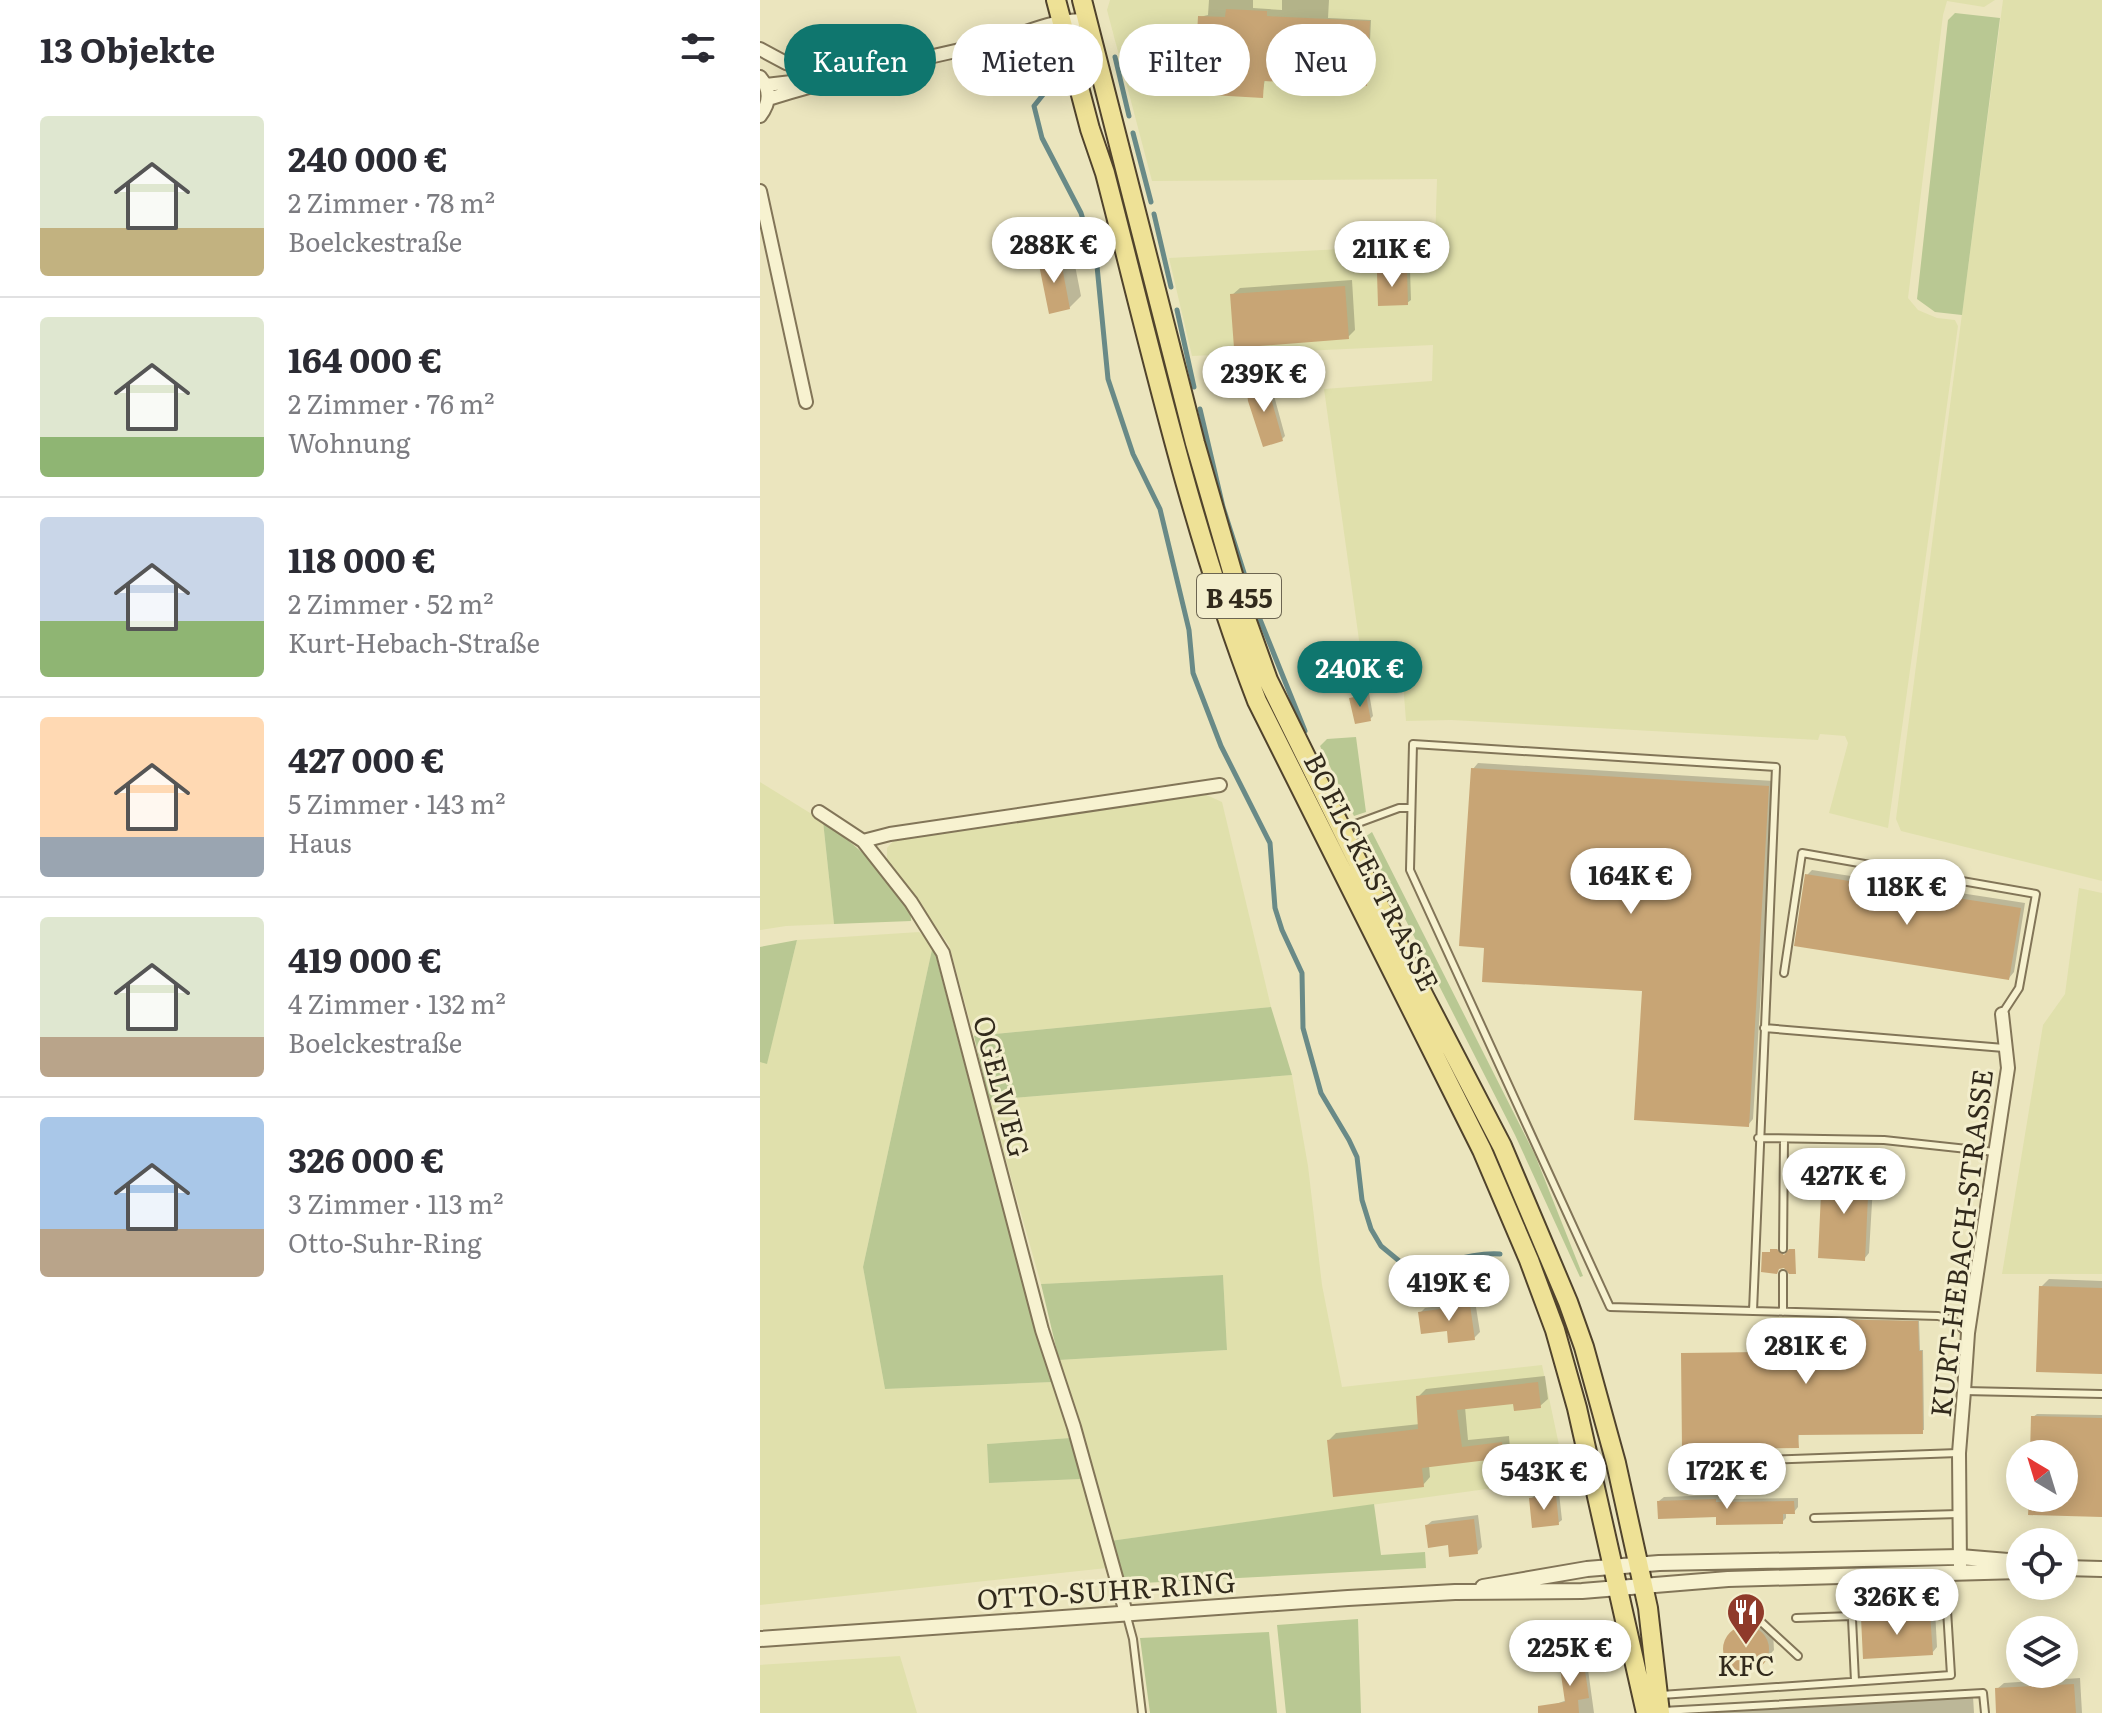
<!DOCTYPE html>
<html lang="de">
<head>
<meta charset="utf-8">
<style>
  :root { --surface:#fff; --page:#f7f7f7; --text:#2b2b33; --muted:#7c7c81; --line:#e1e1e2; --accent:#0f766e }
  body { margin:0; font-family:Literata,serif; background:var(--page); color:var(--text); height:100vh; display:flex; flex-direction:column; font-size:30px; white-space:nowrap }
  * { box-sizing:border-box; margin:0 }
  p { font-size:26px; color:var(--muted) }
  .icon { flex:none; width:44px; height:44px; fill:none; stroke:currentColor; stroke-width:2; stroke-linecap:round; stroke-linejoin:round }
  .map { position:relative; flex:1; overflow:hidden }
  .side { display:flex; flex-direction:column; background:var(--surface); width:760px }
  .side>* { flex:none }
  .banner { position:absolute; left:24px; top:24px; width:760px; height:72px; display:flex; gap:16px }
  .needle { width:52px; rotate:322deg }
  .buttons { position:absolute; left:1246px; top:1440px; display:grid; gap:16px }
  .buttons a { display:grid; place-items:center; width:72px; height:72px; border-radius:50%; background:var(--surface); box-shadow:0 4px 20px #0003; font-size:40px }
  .price { position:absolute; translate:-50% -68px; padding:0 18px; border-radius:28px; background:#fff; color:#222; font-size:26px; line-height:52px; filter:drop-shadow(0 2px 4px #0008) }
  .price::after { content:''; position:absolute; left:50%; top:48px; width:24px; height:18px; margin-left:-12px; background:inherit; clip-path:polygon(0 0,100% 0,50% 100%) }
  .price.on { background:var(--accent); color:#fff }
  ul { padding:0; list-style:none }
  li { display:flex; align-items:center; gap:24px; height:200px; padding:0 40px }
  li+li { border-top:2px solid var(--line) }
  li span { display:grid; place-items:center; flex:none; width:224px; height:160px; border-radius:8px; color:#555 }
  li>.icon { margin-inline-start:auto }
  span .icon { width:96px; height:96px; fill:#fffc; stroke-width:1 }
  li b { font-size:34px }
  h2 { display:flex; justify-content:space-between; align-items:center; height:96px; padding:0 40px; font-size:34px }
  .pill { padding:0 28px; border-radius:36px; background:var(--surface); box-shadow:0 4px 20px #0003; font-size:28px; line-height:72px }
  .pill.on { background:var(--accent); color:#fff }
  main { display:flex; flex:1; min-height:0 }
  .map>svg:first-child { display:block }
  .farmland { fill:#e0e0ac }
  .green { fill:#b9c893 }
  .shadow { fill:#0003 }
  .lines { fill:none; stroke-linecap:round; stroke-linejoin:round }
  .stream { stroke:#698a87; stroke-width:5 }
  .building { fill:#c8a575 }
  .service-casing { stroke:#827558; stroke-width:10 }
  .minor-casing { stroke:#827558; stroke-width:16 }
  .tertiary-casing { stroke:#827558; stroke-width:18 }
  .primary-casing { stroke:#50432c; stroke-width:22 }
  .service { stroke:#f7f2d0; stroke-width:6 }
  .minor { stroke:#f7f2d0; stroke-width:12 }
  .tertiary { stroke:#f7f2d0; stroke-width:14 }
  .primary { stroke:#eee196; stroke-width:18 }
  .labels { text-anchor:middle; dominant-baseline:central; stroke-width:6; stroke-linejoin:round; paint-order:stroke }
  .shield { fill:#f3eecd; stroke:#6c6551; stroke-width:2 }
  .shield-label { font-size:26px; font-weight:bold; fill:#322a1c }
  .street-label { font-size:28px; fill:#322a1c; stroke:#f3eecd }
  .poi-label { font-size:28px; fill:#322a1c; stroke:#f3eecd }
</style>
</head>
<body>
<main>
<section class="side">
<h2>13 Objekte<svg class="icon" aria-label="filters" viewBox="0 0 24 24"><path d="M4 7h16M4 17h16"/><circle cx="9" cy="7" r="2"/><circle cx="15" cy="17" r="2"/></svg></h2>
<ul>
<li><span style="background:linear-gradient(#dfe7d0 70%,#c2b280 0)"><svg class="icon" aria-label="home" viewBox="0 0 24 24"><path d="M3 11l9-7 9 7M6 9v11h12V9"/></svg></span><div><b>240 000 €</b><p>2 Zimmer · 78 m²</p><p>Boelckestraße</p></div></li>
<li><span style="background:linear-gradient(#dfe7d0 75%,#8fb573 0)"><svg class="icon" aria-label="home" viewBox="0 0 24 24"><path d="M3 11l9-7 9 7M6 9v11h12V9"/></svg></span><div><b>164 000 €</b><p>2 Zimmer · 76 m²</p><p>Wohnung</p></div></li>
<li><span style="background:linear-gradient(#c9d6e8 65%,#8fb573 0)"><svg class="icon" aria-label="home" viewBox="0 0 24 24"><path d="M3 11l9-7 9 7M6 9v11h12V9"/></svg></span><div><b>118 000 €</b><p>2 Zimmer · 52 m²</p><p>Kurt-Hebach-Straße</p></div></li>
<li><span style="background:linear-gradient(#ffd9b3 75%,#9aa5b1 0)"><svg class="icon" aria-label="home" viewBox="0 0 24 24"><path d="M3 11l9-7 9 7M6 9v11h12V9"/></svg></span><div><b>427 000 €</b><p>5 Zimmer · 143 m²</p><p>Haus</p></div></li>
<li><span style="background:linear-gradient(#dfe7d0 75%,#b9a48a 0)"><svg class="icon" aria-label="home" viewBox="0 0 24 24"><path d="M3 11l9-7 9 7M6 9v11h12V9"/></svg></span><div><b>419 000 €</b><p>4 Zimmer · 132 m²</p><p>Boelckestraße</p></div></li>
<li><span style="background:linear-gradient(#a9c7e8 70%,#b9a48a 0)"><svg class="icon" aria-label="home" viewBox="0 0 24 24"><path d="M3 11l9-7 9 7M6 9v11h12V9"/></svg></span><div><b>326 000 €</b><p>3 Zimmer · 113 m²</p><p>Otto-Suhr-Ring</p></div></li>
</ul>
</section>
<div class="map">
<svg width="1342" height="1713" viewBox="0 0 1342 1713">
  <rect width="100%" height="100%" fill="#ebe5be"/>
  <path class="farmland" d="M350 0H1235L1224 7 1187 1 1183 15 1148 298 1158 310 1177 318 1195 320 1198 326 1128 828 1069 813 1088 743 1085 736 1060 734 1058 740 691 720 646 721 643 682 605 683 564 389 672 381 673 345 432 356 409 258 675 244 677 179 392 181 347 10Z
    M1243 0H1342V881L1141 831 1136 819Z
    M0 782 63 821 74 924 26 926 0 930Z
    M442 793 462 802 511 1007 214 1036 189 945 127 859V848L135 839Z
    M1319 888 1342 893V1274H1242L1283 1025 1305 994Z
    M159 932 173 945 103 1267 125 1389 293 1382 310 1438 227 1444 229 1483 321 1479 347 1568 0 1605V1062L7 1063 37 940Z
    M532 1075 548 1166 562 1285 582 1387 782 1365 806 1478 350 1541 299 1360 467 1350 463 1275 281 1284 229 1100Z
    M140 1656 157 1713H0V1665Z"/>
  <path class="green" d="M1195 13 1240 18 1202 315 1175 312 1157 299 1188 20Z
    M596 737 606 812 594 816 560 746 567 739Z
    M63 821C86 837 154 892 151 921L74 924Z
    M612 832 775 1155 823 1276 820 1277 755 1135 605 840V837Z
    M37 940 7 1064 0 1062V947Z
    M173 945 212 1093 293 1382 125 1389 103 1267Z
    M511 1007 532 1075 229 1100 214 1036Z
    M463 1275 467 1350 299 1360 281 1284Z
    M310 1438 321 1479 229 1483 227 1444Z
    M614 1504 621 1555 665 1552 666 1568 363 1584 350 1541Z
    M598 1619 601 1713H526L517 1625Z
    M509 1632 517 1713H390L380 1638Z"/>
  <path class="shadow" d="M449 0H493V8L522 10V0H569L568 18 611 20 608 82 606 84 505 79 502 96 440 17 448 15Z
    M311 245 321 296 309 308 280 261 292 249Z
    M650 269 651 300 647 303 619 274 622 270Z
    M592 280 595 330 588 337 472 295 480 288Z
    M484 362 488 375 485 378 461 371Z
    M510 381 525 436 522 439 488 386 492 383Z
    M587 643 595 671 592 675 567 651Z
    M609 693 613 716 610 719 592 699 595 696Z
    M718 763 1014 781 993 1119 988 1125 713 769Z
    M1052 870 1265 903 1254 972 1249 978 1047 875Z
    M1070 1167 1114 1169 1109 1253 1104 1259 1064 1172Z
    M1289 1279 1342 1281V1372L1281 1287Z
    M715 1301 720 1332 714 1338 689 1329 660 1313 665 1308Z
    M1037 1318V1333H1056L1058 1318 1159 1321 1160 1350H1163L1164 1430 1039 1433 1038 1446 923 1354 1010 1352V1320Z
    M785 1376 788 1399 780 1406 755 1402 705 1407 708 1440 749 1436 750 1449 743 1456 669 1465 670 1477 663 1485 569 1440 576 1433 660 1424 658 1397 666 1389Z
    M1277 1414 1342 1415V1515L1271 1498H1304V1454H1272L1273 1417Z
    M799 1493 802 1520 798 1523 771 1499 774 1496Z
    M959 1495V1499L1038 1498V1507L1034 1512H1026V1518L1022 1522 958 1515 899 1501 904 1497Z
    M718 1515 722 1547 717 1552 690 1543 667 1525 672 1521Z
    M1175 1610 1177 1647 1172 1653 1103 1619 1109 1614Z
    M1000 1622 1013 1633 1014 1650 996 1669 979 1670 967 1659 966 1642 984 1623Z
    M826 1655 834 1713H797L796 1704 807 1700 801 1661 804 1658Z
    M1320 1678 1322 1713H1238L1237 1689 1244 1683Z
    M1213 1696 1214 1713H955L956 1712Z"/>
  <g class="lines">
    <path class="stream" d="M355 57 369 116
      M290 86 274 106 282 138 321 213 337 266 348 379 373 454 400 509 429 630 433 673 461 746 510 843 515 908 522 930 542 973 543 1028 561 1093 589 1140 597 1157 602 1200 611 1229 621 1246 649 1269C680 1266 709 1252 740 1254
      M373 133 391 202
      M394 214 411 287
      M417 310 434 387
      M440 409 463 507 492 598
      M497 612 545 731"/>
  </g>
  <path class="building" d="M466 9 507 11V16L610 21 607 86 504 81 503 98 434 94 438 16 465 17Z
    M300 256 310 309 289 314 278 260Z
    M647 272 648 305 618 306 617 273Z
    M585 286 589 339 474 348 470 294Z
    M481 364 486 380 464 387 459 371Z
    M507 384 523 441 503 447 488 401 486 385Z
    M584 645 593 676 574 682 565 650Z
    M606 695 611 721 595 724 589 698Z
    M711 768 1009 786 989 1127 874 1120 882 991 722 982 724 948 699 946Z
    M1045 874 1261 908 1249 980 1034 946Z
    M1062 1172 1109 1174 1105 1261 1058 1258Z
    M1010 1249H1017L1024 1255 1029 1249H1035L1036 1274H1029L1024 1268 1019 1269 1017 1274 1001 1272 1002 1252H1010Z
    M1279 1286 1342 1288V1374L1276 1372Z
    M710 1305 715 1340 688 1343 687 1331 661 1334 658 1312Z
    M1008 1319H1036V1334H1054L1055 1319 1158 1321 1159 1351H1162L1163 1434 1038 1435 1039 1448 922 1449 921 1353 1008 1352Z
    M778 1382 781 1408 754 1411 753 1404 697 1410 702 1447 742 1442 744 1458 662 1468 664 1487 573 1497 567 1440 658 1429 656 1396Z
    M1271 1416 1342 1418V1517L1268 1515 1269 1498H1304V1454H1270Z
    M796 1495 799 1525 772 1528 769 1498Z
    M956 1499V1502L1034 1501 1035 1514H1023V1524L956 1525V1517L898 1519 897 1501Z
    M714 1519 718 1554 689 1557 688 1545 668 1548 665 1525Z
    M1170 1614 1173 1655 1103 1659 1101 1618Z
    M963 1649a23 23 0 1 1 46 0a23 23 0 1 1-46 0Z
    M823 1657 829 1698 818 1700 819 1713H778V1706L805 1702 799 1661Z
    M1314 1684 1316 1713H1236L1235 1688Z"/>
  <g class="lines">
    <defs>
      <path id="service" d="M582 829 639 808H651
        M1024 973 1042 853 1276 894 1259 988 1242 1014
        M1004 1028 1244 1048
        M998 1138 1124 1140 1235 1152
        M1023 1249 1024 1139
        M993 1311 1016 767 653 744 650 870 850 1307 1178 1316 1193 1320 1206 1332
        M1023 1312V1274
        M1204 1391 1342 1394
        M977 1461 1198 1453
        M1054 1518 1199 1514
        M1090 1577 1095 1681
        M366 1613 373 1639 382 1713
        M1036 1618 1092 1616
        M998 1619 1038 1656
        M901 1695 1191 1675 1187 1610
        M903 1711 1223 1693 1225 1713"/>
      <path id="minor" d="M250 42 283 37 309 29
        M0 49 26 63 76 78
        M0 77C11 90 10 103 0 116
        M6 85 49 80
        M8 99C82 76 156 60 231 43 268 34 285 20 327 20
        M0 191 46 402
        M59 812 103 841
        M1200 1567 1199 1453 1204 1391 1208 1333 1248 1068 1242 1014
        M366 1613 314 1427 282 1330 183 953 151 902 103 841 130 834 460 785"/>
      <path id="tertiary" d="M1304 1568 1342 1569
        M723 1587 827 1569 899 1563 1200 1557 1260 1562
        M0 1639 588 1598 695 1592 822 1591 968 1579 1260 1571"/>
      <path id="primary" d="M296 0 330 129 345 173C391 350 431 530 497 701L722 1150 769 1260 795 1330 817 1408 886 1713
        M322 0 435 443 485 616 508 680 664 996 742 1146 808 1302 824 1347 856 1463 888 1608 900 1713"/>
    </defs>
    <use href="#service" class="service-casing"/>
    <use href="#minor" class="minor-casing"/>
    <use href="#tertiary" class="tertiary-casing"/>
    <use href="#primary" class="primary-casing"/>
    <use href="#service" class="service"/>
    <use href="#minor" class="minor"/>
    <use href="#tertiary" class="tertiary"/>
    <use href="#primary" class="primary"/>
  </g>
  <defs>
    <symbol id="restaurant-pin" viewBox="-11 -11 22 30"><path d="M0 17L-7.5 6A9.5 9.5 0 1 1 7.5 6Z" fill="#8f3a2a" stroke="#f3eecd"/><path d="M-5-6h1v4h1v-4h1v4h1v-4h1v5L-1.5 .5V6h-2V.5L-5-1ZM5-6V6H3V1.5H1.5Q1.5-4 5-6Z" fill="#fff"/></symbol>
  </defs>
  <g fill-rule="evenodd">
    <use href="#restaurant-pin" x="964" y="1590" width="44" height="60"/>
  </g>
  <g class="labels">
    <rect class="shield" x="437" y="574" width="84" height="44" rx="6"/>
    <g class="shield-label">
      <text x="479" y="596">B 455</text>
    </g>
    <g class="street-label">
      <text transform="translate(613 871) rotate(63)">BOELCKESTRASSE</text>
      <text transform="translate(243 1086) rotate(75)">OGELWEG</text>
      <text transform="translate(1200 1243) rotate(-83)">KURT-HEBACH-STRASSE</text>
      <text transform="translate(346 1589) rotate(-4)">OTTO-SUHR-RING</text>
    </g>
    <g class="poi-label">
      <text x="986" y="1664">KFC</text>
    </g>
  </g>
</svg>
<div class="buttons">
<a><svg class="needle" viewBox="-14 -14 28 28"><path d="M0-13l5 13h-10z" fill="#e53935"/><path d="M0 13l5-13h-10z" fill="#7c7c81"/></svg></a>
<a><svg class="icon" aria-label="locate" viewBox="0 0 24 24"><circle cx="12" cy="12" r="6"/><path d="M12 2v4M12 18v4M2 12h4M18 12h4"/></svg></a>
<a><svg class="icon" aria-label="layers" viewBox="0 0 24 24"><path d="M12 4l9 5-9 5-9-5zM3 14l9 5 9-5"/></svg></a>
</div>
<b class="price" style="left:294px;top:285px">288K €</b>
<b class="price" style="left:632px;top:289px">211K €</b>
<b class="price" style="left:504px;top:414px">239K €</b>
<b class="price on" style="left:600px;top:709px">240K €</b>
<b class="price" style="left:871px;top:916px">164K €</b>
<b class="price" style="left:1147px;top:927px">118K €</b>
<b class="price" style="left:1084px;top:1216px">427K €</b>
<b class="price" style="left:689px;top:1323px">419K €</b>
<b class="price" style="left:1046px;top:1386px">281K €</b>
<b class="price" style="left:967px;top:1511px">172K €</b>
<b class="price" style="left:784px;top:1512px">543K €</b>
<b class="price" style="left:1137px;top:1637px">326K €</b>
<b class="price" style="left:810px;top:1688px">225K €</b>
<div class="banner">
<a class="pill on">Kaufen</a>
<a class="pill">Mieten</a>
<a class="pill">Filter</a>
<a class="pill">Neu</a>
</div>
</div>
</main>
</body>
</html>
